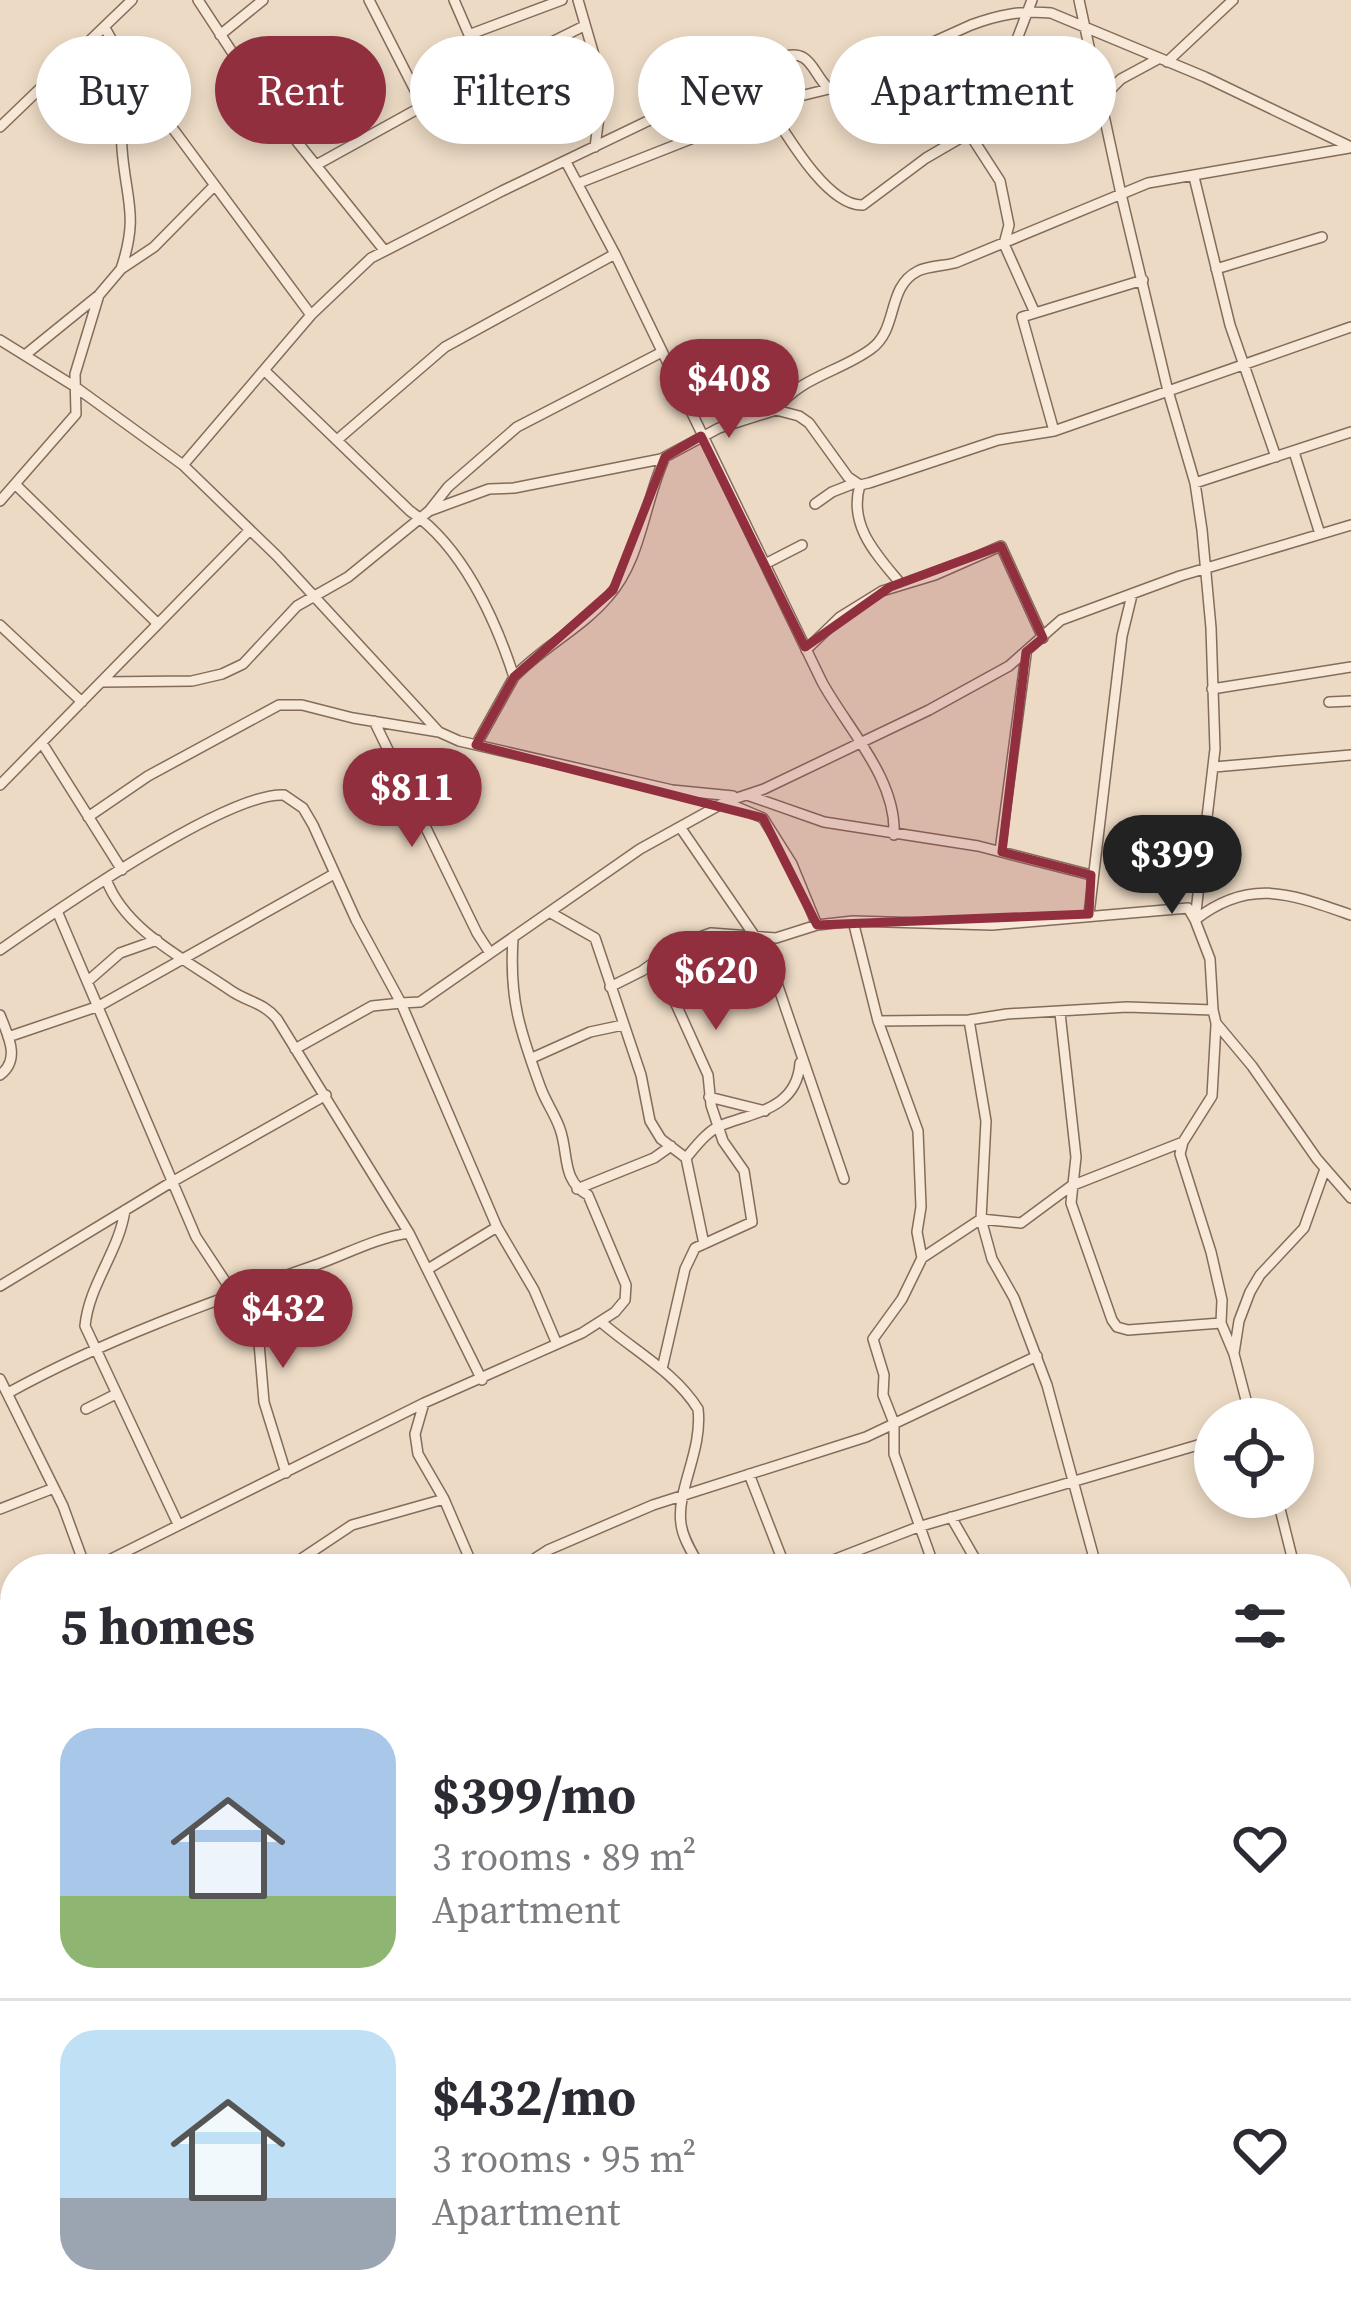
<!DOCTYPE html>
<html lang="en">
<head>
<meta charset="utf-8">
<style>
  :root { --surface:#fff; --page:#f2f2f3; --text:#2b2b33; --muted:#7c7c81; --line:#e1e1e2; --accent:#912f3f }
  body { margin:0; font-family:"Source Serif 4",serif; background:var(--page); color:var(--text); height:100vh; display:flex; flex-direction:column; font-size:45px; white-space:nowrap }
  * { box-sizing:border-box; margin:0 }
  p { font-size:39px; color:var(--muted) }
  .icon { flex:none; width:66px; height:66px; fill:none; stroke:currentColor; stroke-width:2; stroke-linecap:round; stroke-linejoin:round }
  .map { position:relative; flex:1; overflow:hidden }
  .sheet { position:absolute; left:0px; top:1554px; width:1353px; height:768px; display:flex; flex-direction:column; background:var(--surface); border-radius:48px 48px 0 0; box-shadow:0 6px 18px #0003 }
  .sheet>* { flex:none }
  .hud { position:absolute; left:36px; top:36px; width:1281px; height:108px; display:flex; gap:24px }
  .tools { position:absolute; left:1194px; top:1398px; display:grid; gap:24px }
  .tools a { display:grid; place-items:center; width:120px; height:120px; border-radius:50%; background:var(--surface); box-shadow:0 6px 18px #0003; font-size:60px }
  .price { position:absolute; translate:-50% -102px; padding:0 27px; border-radius:42px; background:var(--accent); color:#fff; font-size:39px; line-height:78px; filter:drop-shadow(0 3px 6px #0008) }
  .price::after { content:''; position:absolute; left:50%; top:72px; width:36px; height:27px; margin-left:-18px; background:inherit; clip-path:polygon(0 0,100% 0,50% 100%) }
  .price.on { background:#222; color:#fff }
  ul { padding:0; list-style:none }
  li { display:flex; align-items:center; gap:36px; height:300px; padding:0 60px }
  li+li { border-top:3px solid var(--line) }
  li span { display:grid; place-items:center; flex:none; width:336px; height:240px; border-radius:36px; color:#555 }
  li>.icon { margin-inline-start:auto }
  span .icon { width:144px; height:144px; fill:#fffc; stroke-width:1 }
  li b { font-size:51px }
  h2 { display:flex; justify-content:space-between; align-items:center; height:144px; padding:0 60px; font-size:51px }
  .tag { padding:0 42px; border-radius:54px; background:var(--surface); box-shadow:0 6px 18px #0003; font-size:42px; line-height:108px }
  .tag.on { background:var(--accent); color:#fff }
  .map>svg:first-child { display:block }
  .lines { fill:none; stroke-linecap:round; stroke-linejoin:round }
  .street-casing { stroke:#856b5b; stroke-width:12 }
  .street { stroke:#f7e8d7; stroke-width:9 }
  .marked { fill:#912f3f; fill-opacity:0.2; stroke:#912f3f; stroke-width:9; stroke-linejoin:round }
</style>
</head>
<body>
<div class="map">
<svg width="1351" height="2322" viewBox="0 0 1351 2322">
  <rect width="100%" height="100%" fill="#ecdac4"/>
  <g class="lines">
    <defs>
      <path id="street" d="M198 0 262 98 384 250
        M369 0 423 106
        M454 0 486 74
        M578 0 603 86 595 147
        M1079 0 1121 194 1168 391 1195 483 1202 530 1211 628 1215 749 1195 920 1210 959 1213 1010 1216 1023 1252 1066 1317 1159 1351 1198
        M105 28 125 64 311 315
        M471 34 562 0
        M220 35 263 0
        M1167 62 1233 0
        M1100 100 1121 79 1158 59
        M767 104C785 132 827 207 863 205L926 158 969 133 979 114 996 94 1032 0
        M0 127 132 0
        M969 133 1000 181 1009 225 1004 244 1035 313
        M566 162 615 254 822 682C847 728 897 779 894 835
        M318 164 423 106 584 26
        M1194 177 1230 325 1276 457
        M579 183 701 135 767 104 829 89 971 25C998 15 1022 10 1051 13L1205 77 1351 147
        M121 269C139 215 126 201 122 149 120 122 126 93 125 64
        M1216 269 1322 237
        M0 340 74 386 183 465 277 556 439 732 459 741 672 790 733 796
        M25 355 99 295 121 269 154 247 213 187
        M264 370 410 511C462 546 495 618 514 677L476 745
        M776 410C799 377 840 372 871 349 899 329 886 287 918 271 928 266 943 266 955 263L1148 183 1349 148
        M1054 431 1022 317 1143 280
        M337 440 445 347 615 254
        M1294 452 1320 534
        M183 465 311 315 371 258 502 191 781 57C812 48 811 72 829 89
        M1195 483 1351 432
        M16 485 158 624
        M860 485C848 525 876 554 900 583
        M0 501 76 414 75 374 99 295
        M815 504 832 492 855 483
        M429 511 448 487 517 427 662 352
        M765 564 802 545
        M0 625 82 702
        M806 650 840 617 882 591 935 575 1001 546 1043 638
        M514 677C542 647 582 628 608 597 642 559 644 502 665 457
        M102 682 192 681 222 674 243 664 297 606 348 577 429 511 489 489 514 488 661 459 719 428 776 410 799 416 809 423 848 477 860 485 869 483 998 440 1054 431 1351 327
        M1212 689 1351 667
        M1329 702 1351 701
        M374 721 477 933 490 953
        M42 743 122 870
        M1214 767 1351 755
        M0 785 249 531
        M747 795 824 822 978 846 1091 875
        M725 802 763 818 792 864 817 925
        M88 817 148 776 279 705H302L353 718 439 732
        M680 827 767 954 844 1179
        M1000 851 1026 655
        M106 879C125 931 187 960 230 990 247 1002 263 1002 277 1019L409 1233 482 1380
        M57 911 196 1237 258 1331 264 1402 286 1473
        M551 913 595 938 641 1075 650 1121 661 1139 686 1158
        M1089 914 1122 636 1132 595
        M853 921 878 1021 918 1131 921 1207 917 1232 922 1258
        M0 950C53 913 226 792 284 795L303 808 313 825 356 920 401 1003 420 1002 640 849 725 802 764 789 929 710 1009 666 1061 620 1180 576 1351 525
        M656 960 708 1075 711 1105 723 1141 744 1171 752 1222 695 1248 685 1269 662 1369
        M88 981 120 953 157 940
        M610 987 642 971 678 945 711 933 776 938 817 925 853 921 992 925 1188 908 1195 920C1250 877 1291 894 1351 915
        M1060 1013 1076 1157 1071 1203 1112 1320 1117 1327 1128 1330 1221 1323
        M0 1015C8 1036 21 1059 0 1075
        M969 1020 986 1121 981 1219 992 1259 1014 1298 1047 1385 1097 1569
        M878 1021 969 1020 1007 1014 1127 1007 1213 1010
        M1216 1025 1212 1096 1183 1142 1180 1154 1211 1252 1222 1300 1221 1323 1234 1354 1251 1419
        M8 1037 99 1006 334 874
        M295 1049 372 1006 401 1003 497 1227 534 1290 557 1344
        M532 1058 590 1032 623 1025
        M709 1097 765 1111
        M577 1189 654 1158 671 1146
        M125 1210C119 1252 89 1284 85 1326L178 1524
        M704 1244 686 1158C696 1146 708 1130 722 1125 756 1112 797 1108 800 1063
        M428 1269 497 1227
        M0 1286 170 1183 326 1095
        M601 1322C633 1350 675 1372 698 1409 703 1451 676 1490 681 1524 683 1540 694 1555 701 1569
        M1234 1353 1239 1321 1250 1292 1260 1275 1304 1228 1325 1169
        M0 1379 63 1506 86 1569
        M8 1393C104 1340 210 1302 313 1266 345 1255 375 1238 409 1233
        M424 1403 415 1434 418 1454 444 1499 474 1569
        M86 1409 116 1394
        M749 1474 786 1569
        M1277 1497 1295 1569
        M0 1509 54 1488
        M951 1517 981 1569
        M91 1569 424 1403 582 1333 615 1312 625 1300 626 1285 588 1195C561 1180 569 1154 560 1129 555 1114 545 1101 540 1086 520 1031 509 998 513 939
        M286 1569 352 1525 444 1499
        M528 1569 534 1559 548 1550 653 1505 866 1437 1037 1356
        M810 1569 918 1527 1215 1440
        M935 1569 894 1454V1423L883 1395 884 1375 873 1339 902 1299 922 1258 981 1219 1021 1223 1071 1186 1183 1142
        M0 1604 15 1599
        M1338 1668 1351 1662
        M0 1710 15 1698
        M0 1991 15 1996
        M0 2092 15 2094
        M580 2307 628 2322
        M871 2307 882 2322
        M1031 2307 1039 2322
        M1154 2307 1161 2322
        M183 2322 190 2307
        M427 2322 439 2307"/>
    </defs>
    <use href="#street" class="street-casing"/>
    <use href="#street" class="street"/>
  </g>
  <path class="marked" d="M701 436 805 647 890 587 1001 546 1043 638 1026 652 1002 852 1091 875 1089 914 817 925 763 818 476 745 514 677 613 590 665 457Z"/>
</svg>
<div class="tools">
<a><svg class="icon" aria-label="locate" viewBox="0 0 24 24"><circle cx="12" cy="12" r="6"/><path d="M12 2v4M12 18v4M2 12h4M18 12h4"/></svg></a>
</div>
<b class="price" style="left:729px;top:441px">$408</b>
<b class="price" style="left:412px;top:850px">$811</b>
<b class="price on" style="left:1172px;top:917px">$399</b>
<b class="price" style="left:716px;top:1033px">$620</b>
<b class="price" style="left:283px;top:1371px">$432</b>
<div class="hud">
<a class="tag">Buy</a>
<a class="tag on">Rent</a>
<a class="tag">Filters</a>
<a class="tag">New</a>
<a class="tag">Apartment</a>
</div>
<section class="sheet">
<h2>5 homes<svg class="icon" aria-label="filters" viewBox="0 0 24 24"><path d="M4 7h16M4 17h16"/><circle cx="9" cy="7" r="2"/><circle cx="15" cy="17" r="2"/></svg></h2>
<ul>
<li><span style="background:linear-gradient(#a9c7e8 70%,#8fb573 0)"><svg class="icon" aria-label="home" viewBox="0 0 24 24"><path d="M3 11l9-7 9 7M6 9v11h12V9"/></svg></span><div><b>$399/mo</b><p>3 rooms · 89 m²</p><p>Apartment</p></div><svg class="icon" aria-label="heart" viewBox="0 0 24 24"><path d="M12 20l-8-8c-3-5 5-10 8-4 3-6 11-1 8 4z"/></svg></li>
<li><span style="background:linear-gradient(#bfe0f5 70%,#9aa5b1 0)"><svg class="icon" aria-label="home" viewBox="0 0 24 24"><path d="M3 11l9-7 9 7M6 9v11h12V9"/></svg></span><div><b>$432/mo</b><p>3 rooms · 95 m²</p><p>Apartment</p></div><svg class="icon" aria-label="heart" viewBox="0 0 24 24"><path d="M12 20l-8-8c-3-5 5-10 8-4 3-6 11-1 8 4z"/></svg></li>
</ul>
</section>
</div>
</body>
</html>
